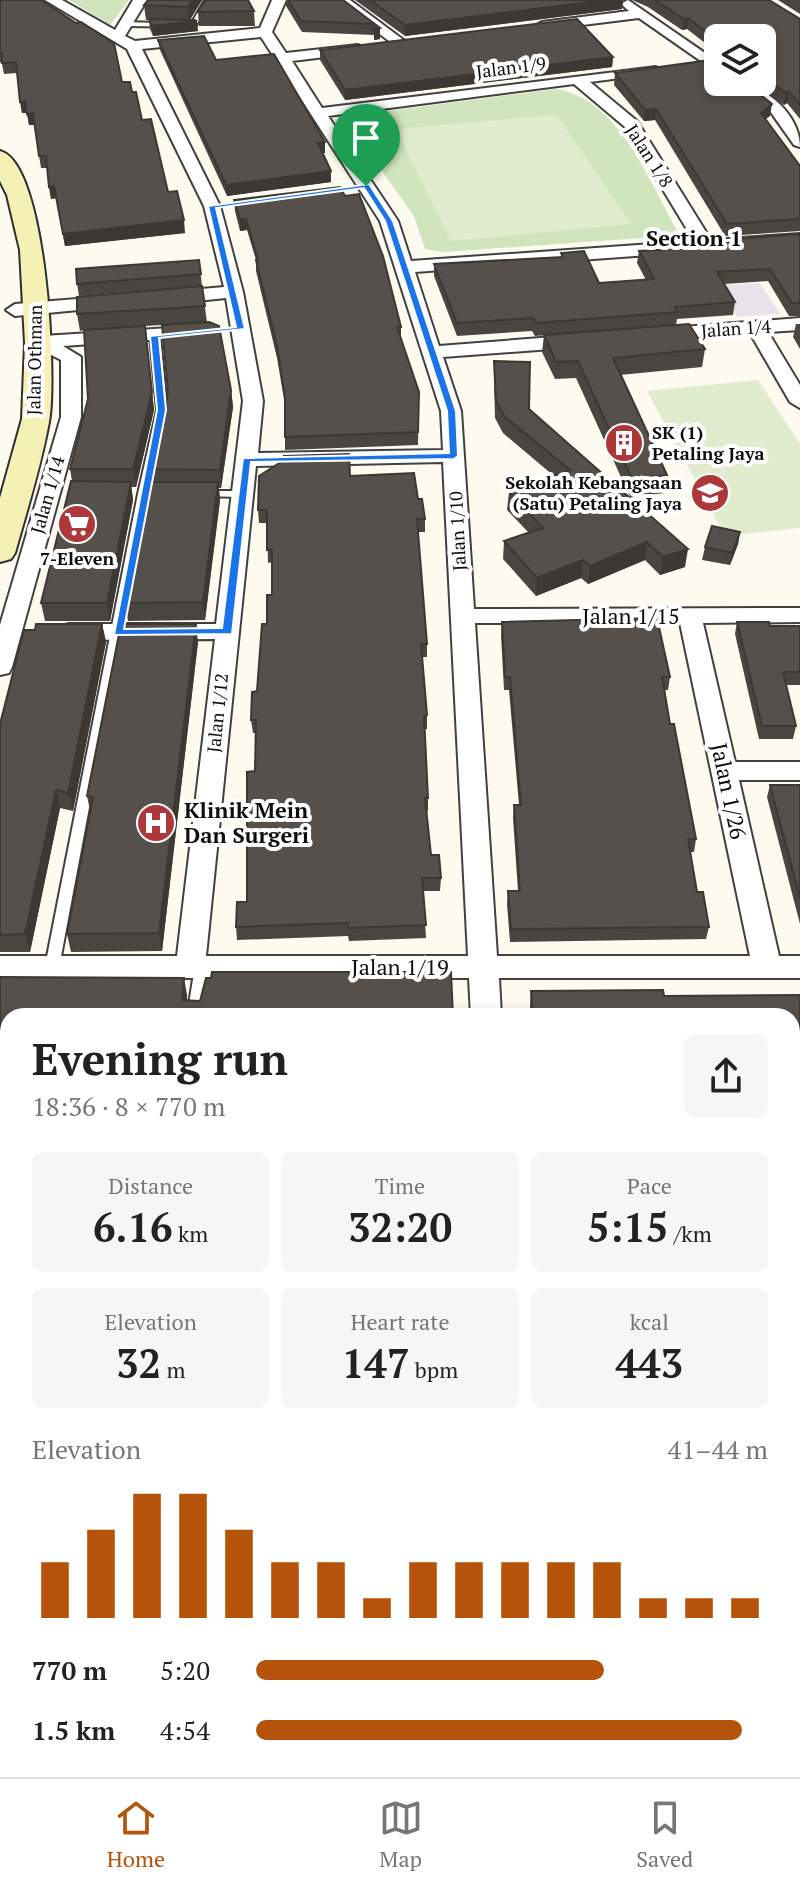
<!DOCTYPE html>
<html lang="en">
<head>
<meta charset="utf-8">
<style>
  body { margin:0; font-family:"PT Serif",serif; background:#f6f6f6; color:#222; height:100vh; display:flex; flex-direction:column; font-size:30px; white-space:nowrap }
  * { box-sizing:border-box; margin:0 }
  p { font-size:26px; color:#767676 }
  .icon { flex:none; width:44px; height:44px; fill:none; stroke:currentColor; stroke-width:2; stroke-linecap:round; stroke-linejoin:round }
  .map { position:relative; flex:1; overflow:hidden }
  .drawer { position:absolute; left:0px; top:1008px; width:800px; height:770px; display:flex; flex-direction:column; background:#fff; border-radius:24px 24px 0 0; box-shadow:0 4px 12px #0003 }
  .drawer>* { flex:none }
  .controls { position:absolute; left:704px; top:24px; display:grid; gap:16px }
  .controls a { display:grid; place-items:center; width:72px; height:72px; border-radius:12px; background:#fff; box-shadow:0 4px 12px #0003; font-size:40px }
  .pin { position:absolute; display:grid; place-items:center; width:68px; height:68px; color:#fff; margin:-82px -34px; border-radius:50% 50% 50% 0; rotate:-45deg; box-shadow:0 0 8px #0007 }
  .pin .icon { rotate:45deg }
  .round { display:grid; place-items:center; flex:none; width:84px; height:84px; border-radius:12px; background:#f6f6f6 }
  .summary { display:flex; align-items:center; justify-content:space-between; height:136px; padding:0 32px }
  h1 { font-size:44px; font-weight:700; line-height:60px }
  .metrics { display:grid; grid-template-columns:repeat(3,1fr); gap:12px; height:136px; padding:8px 32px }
  .metrics div { display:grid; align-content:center; border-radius:12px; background:#f6f6f6; text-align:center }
  .metrics b { font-size:40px; font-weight:700 }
  .metrics small { font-size:22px; font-weight:400 }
  .metrics p { font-size:22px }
  .chart { height:224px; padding:16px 32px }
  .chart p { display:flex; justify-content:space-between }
  .chart svg { width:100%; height:144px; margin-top:8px; stroke:#b45309; stroke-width:6 }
  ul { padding:0 32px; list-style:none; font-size:26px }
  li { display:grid; grid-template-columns:128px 96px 1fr; align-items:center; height:60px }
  li i { height:20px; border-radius:10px; background:#b45309 }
  .menu { display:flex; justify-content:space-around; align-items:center; height:112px; border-top:2px solid #e0e0e0; background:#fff; font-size:22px; color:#767676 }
  .menu a { display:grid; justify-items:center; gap:4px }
  .menu .active { color:#b45309 }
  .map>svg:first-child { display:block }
  .industrial { fill:#ebe3eb }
  .green { fill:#d0e4be }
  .pitch { fill:#e1ecce }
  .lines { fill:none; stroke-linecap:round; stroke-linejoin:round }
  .service-casing { stroke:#414141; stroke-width:4 }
  .minor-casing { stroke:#414141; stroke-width:4 }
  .secondary-casing { stroke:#303030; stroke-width:4 }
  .path { stroke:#303030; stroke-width:7; stroke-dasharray:11 5; stroke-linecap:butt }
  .service { fill:#fff; fill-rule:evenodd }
  .minor { fill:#fff; fill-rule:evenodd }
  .secondary { fill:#f5f0b4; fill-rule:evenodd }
  .wall { fill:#494540 }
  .shaded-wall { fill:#3c3834 }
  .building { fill:#55504b; stroke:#3c3834; stroke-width:2 }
  .route { fill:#1a73e8; stroke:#fff; stroke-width:2; fill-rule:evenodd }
  .labels { text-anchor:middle; stroke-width:8; stroke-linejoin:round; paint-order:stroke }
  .far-street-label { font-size:18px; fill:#0e0e0e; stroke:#fff }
  .far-poi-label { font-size:18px; font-weight:bold; fill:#0e0e0e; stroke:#fff; text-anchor:start }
  .far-quarter-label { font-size:22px; font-weight:bold; fill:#0e0e0e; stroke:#fff }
  .street-label { font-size:22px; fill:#0e0e0e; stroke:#fff }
  .poi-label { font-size:22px; font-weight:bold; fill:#0e0e0e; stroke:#fff; text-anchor:start }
</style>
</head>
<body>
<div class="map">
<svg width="800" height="1777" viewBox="0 0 800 1777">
  <rect width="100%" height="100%" fill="#fdfbf0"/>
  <polygon class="industrial" points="760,283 780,314 737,317 718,285"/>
  <g class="green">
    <polygon points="69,0 129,0 110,25"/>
    <path d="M556 89C618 98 649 181 677 230L670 236 443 252 425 249 414 216 348 123 363 114Z"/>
  </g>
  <g class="pitch">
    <polygon points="557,115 631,224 451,241 396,129"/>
    <polygon points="758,380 800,444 800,528 725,536 647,391"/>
  </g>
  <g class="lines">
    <g class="service-casing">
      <g id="service">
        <polygon points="205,0 211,0 195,27 126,26 123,24 126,22 191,24"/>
        <polygon points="155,333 160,336 167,410 148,494 59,967 57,971 47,971 45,967 138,494 157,410 150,336"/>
        <polygon points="200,491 243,491 248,494 243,497 196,496 196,492"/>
        <polygon points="202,961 207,963 209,967 203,1016 187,1016 195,967 197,963"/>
      </g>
    </g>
    <g class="minor-casing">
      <g id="minor">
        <path d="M45 0H62L115 30 133 0H147L125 36 135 41 260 28 272 0H286L272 32 286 53 358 45 365 49 358 53 292 61 322 108 656 67 658 70 651 74 590 82 637 121 711 240 800 234V244L415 272 439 346 579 335 589 341 579 347 443 357 461 411 474 609 800 608V622L703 623 735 762H800V780H739L779 956H800V978H499L501 1016H471L469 978H0V956H177L215 639 68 640 60 637 56 632 60 627 68 624H216L243 401 226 298 167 304 158 298 167 292 224 287 204 206 127 49ZM261 37 380 221 441 411 443 450 258 453 263 401 243 292 220 206 142 49ZM574 84 625 127 694 241 411 261 398 221 328 116ZM443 462 468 956H206L256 466ZM475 623H680L750 956H497Z"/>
        <polygon points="334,0 350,0 409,44 407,47 397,47"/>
        <polygon points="628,0 718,62 718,73 639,18 542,30 535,26 542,22 629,11 621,4"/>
        <path d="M730 82C762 82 800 113 800 147L794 145 770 111Z"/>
        <polygon points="114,296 123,302 121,306 15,316 6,310 15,304"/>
        <polygon points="800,318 800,330 768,332 800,385 800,408 790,402 750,333 656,341 646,335 656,329"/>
        <polygon points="201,326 210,332 208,336 63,346 81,357 81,417 12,667 9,673 0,675 0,625 61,417 61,360 28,343 31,339 43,336"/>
        <rect x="792" y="1213" width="8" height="30"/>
        <rect x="792" y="1569" width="8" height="40"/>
        <polygon points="90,1770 132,1770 131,1777 89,1777"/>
        <rect x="497" y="1770" width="42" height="7"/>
      </g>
    </g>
    <g class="secondary-casing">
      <g id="secondary">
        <path d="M0 151C47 163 57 379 49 422 41 466 27 510 15 553L11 559 0 562V498L22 419 25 343 20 250 7 195 0 181Z"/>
        <polygon points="8,1223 8,1266 0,1269 0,1226"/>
      </g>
    </g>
    <polyline class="path" points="0,1749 8,1749"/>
    <use href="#service" class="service"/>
    <use href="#minor" class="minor"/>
    <use href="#secondary" class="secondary"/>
  </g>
  <g class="wall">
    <polygon points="0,0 122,82 132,92 168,192 185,233 65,246 56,198 51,199 47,168 41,168 34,125 29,125 27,113 22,113 17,73 4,74 2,64 0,62"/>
    <polygon points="148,0 202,0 190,20 198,31 153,36 150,29 149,20 146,20 144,5"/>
    <polygon points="286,0 343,0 380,28 380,39 374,40 374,35 302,32 286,6"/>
    <polygon points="355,0 623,0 622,9 405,36"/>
    <polygon points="632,0 769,0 800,19 800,119 787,103 784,105 755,85 744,82 762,82 762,38 718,38 718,53 687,29 682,30 648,7"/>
    <polygon points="778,0 800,0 800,14"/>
    <polygon points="254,11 255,26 199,26 198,12"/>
    <polygon points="158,40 216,60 325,142 325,153 323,153 331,171 331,182 227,196 160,50"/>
    <polygon points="320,50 613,57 612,67 345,100 320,60"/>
    <polygon points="615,73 770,116 765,119 800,166 800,231 725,236 655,120 644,121 614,85"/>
    <polygon points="234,200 401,327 401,338 419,392 418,445 285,450 285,405 277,358 256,271 256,260 247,230 240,231 235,211"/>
    <polygon points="800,234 800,316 789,316 768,281 724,284 735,302 733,315 677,319 676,325 535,336 532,331 457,336 434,276 434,264 561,257 561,253 599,283 646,280 637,263 639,251 712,248 713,244 737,242 737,239"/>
    <polygon points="199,260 202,286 79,296 77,284"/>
    <polygon points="202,286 207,322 231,390 233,407 221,488 219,488 220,500 205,620 128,621 125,603 152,482 150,469 168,393 162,325 145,326 154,410 136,487 131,487 133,500 110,621 45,621 41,603 72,481 70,469 88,399 84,330 80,331 77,314"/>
    <polygon points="796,324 800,324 800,349 793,337"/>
    <polygon points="544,335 705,349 702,367 620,375 667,475 665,493 630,497 576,378 555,379 542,352"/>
    <polygon points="494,361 529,409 685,567 660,575 645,560 588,584 581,578 536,596 503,559 504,541 529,533 507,510 509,492 554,476 503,433 495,418 494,378"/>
    <polygon points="350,476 418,499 425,519 425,532 418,532 427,644 427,657 422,657 427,715 427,729 424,729 428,798 428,811 426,811 431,855 441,878 440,891 423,891 426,938 349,941 348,936 237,940 236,927 247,902 255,771 256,733 253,733 251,720 257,691 272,595 272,562 268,563 267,523 259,523 258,510"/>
    <polygon points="740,532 738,544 730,565 702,560 705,547"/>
    <polygon points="502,622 670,677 668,690 665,690 670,724 696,839 694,852 690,852 697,892 709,927 706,939 510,942 507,904 508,891 518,891 513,818 514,805 519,805 509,690 504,690 501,635"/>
    <polygon points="737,622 770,626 800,626 800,685 786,685 796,726 793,739 759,739 735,634"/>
    <polygon points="102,624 106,642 73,811 60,808 30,952 0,952 0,724 35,630"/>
    <polygon points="198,642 162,951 71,952 67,934 90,811 87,796"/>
    <polygon points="770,785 800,785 800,924 767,797"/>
    <polygon points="0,977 187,995 187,1001 8,1016 8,1181 0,1181"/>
    <polygon points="531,991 664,996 800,995 800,1180 792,1180 792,1016 530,1016 530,1005"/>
    <rect x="792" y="1295" width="8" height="248"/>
    <polygon points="0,1308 8,1316 8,1724 0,1724 0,1413 4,1411 4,1402 0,1405"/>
    <polygon points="792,1662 800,1662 800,1731 792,1732"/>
  </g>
  <g class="shaded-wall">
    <polygon points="192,0 202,0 189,21 188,7"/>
    <polygon points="607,0 623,0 622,9 405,36 405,25"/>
    <polygon points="688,18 687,29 682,30 684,19"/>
    <polygon points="197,21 198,31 153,36 152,26"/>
    <polygon points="380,28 380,39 374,40 374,29"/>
    <polygon points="613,57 612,67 345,100 345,90"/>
    <polygon points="789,91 787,103 784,105 786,93"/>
    <polygon points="25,101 27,113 22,113 20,102"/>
    <polygon points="772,104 770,116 759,124 761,113"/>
    <polygon points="656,109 655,120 644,121 645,110"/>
    <polygon points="33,113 35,125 29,125 27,114"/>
    <polygon points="325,142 325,153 318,154 318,143"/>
    <polygon points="331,171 331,182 227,196 226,185"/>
    <polygon points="54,186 56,198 51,199 49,187"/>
    <polygon points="240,219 246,219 247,230 240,231"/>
    <polygon points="184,220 185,233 65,246 63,234"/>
    <polygon points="145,326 154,410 136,487 133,469"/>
    <polygon points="231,390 233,407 221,488 220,470"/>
    <polygon points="131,482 133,500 110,621 107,603"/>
    <polygon points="218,482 220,500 205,620 203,602"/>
    <polygon points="740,532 738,544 730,565 732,553"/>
    <polygon points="647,542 645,560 588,584 590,566"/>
    <polygon points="688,549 685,567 660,575 663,557"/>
    <polygon points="583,560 581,578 536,596 537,578"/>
    <polygon points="102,624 106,642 73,811 68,793"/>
    <polygon points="196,624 198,642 162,951 159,933"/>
    <polygon points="56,790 60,808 30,952 25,934"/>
    <polygon points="184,978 187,995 185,1016 182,1000"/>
    <polygon points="0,1391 4,1401 0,1405"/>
  </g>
  <g class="building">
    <polygon points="0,0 41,0 76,23 81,22 114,43 122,82 130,82 132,92 136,92 142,120 151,119 168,192 177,191 184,220 63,234 54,186 49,187 46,156 39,156 33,113 27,114 25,101 20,102 16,62 2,63 2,54 0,52"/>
    <polygon points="148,0 192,0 188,7 144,5"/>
    <polygon points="205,0 248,0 254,11 198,12"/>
    <polygon points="288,0 343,0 380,28 374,29 373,24 301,21"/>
    <polygon points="370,0 607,0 405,25"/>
    <polygon points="655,0 769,0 800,19 800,105 789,91 786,93 762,77 762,38 718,38 718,41 688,18 684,19"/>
    <polygon points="149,19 194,20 197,21 152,26"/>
    <polygon points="577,19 613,57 345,90 320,50"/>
    <polygon points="204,36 216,60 274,54 325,142 318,143 331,171 226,185 158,40"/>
    <polygon points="718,59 718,82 744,82 772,104 761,113 800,166 800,219 727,224 656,109 645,110 615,73"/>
    <polygon points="340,187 345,196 359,194 383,256 401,327 397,327 419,392 418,432 285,437 285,398 277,346 256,260 258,260 246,219 240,219 234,200"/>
    <polygon points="800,234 800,303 792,303 770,269 717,272 735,302 675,307 678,312 536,323 533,318 457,323 434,264 563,257 561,253 584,251 599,283 654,279 639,251 715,247 713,244 739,242 737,239"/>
    <polygon points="199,260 201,274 77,284 76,269"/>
    <polygon points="202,286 205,306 77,314 77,297"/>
    <polygon points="209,322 219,326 231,390 220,470 150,469 168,393 162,325"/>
    <polygon points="689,324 705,349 613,358 667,475 632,479 578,361 556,362 544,335"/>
    <polygon points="145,326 152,392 133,469 70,469 88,399 84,330"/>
    <polygon points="494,361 530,362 529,409 688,549 663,557 647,542 590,566 583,560 537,578 504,541 543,528 509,492 570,470 504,416 496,401"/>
    <polygon points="349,454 350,476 414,473 418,499 422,499 425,519 417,519 427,644 421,644 427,715 424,716 428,798 425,798 431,855 439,855 441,878 422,878 426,925 348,928 348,923 236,927 237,902 247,902 247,772 255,771 256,720 251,720 252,692 257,691 262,624 267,624 267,595 272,595 272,549 267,550 267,510 258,510 259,476 284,460 284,456"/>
    <polygon points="71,481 131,482 107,603 41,603"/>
    <polygon points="148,482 218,482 203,602 125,603"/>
    <polygon points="712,526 740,532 732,553 705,547"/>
    <polygon points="657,618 670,677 662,677 670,724 674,724 696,839 688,839 697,892 703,892 709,927 511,929 508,891 520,891 514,805 521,805 510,677 505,677 502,622"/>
    <polygon points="737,622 769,622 770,626 800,626 800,672 783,672 796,726 762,726"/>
    <polygon points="36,624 102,624 68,793 56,790 25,934 0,935 0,724 24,630 35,630"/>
    <polygon points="121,624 196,624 159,933 67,934 93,797 87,796"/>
    <polygon points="770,785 800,785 800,898"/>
    <polygon points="212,972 451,972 453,1016 8,1016 8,1164 0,1164 0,1074 4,1074 5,1058 0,1058 0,977 184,978 182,1000 200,1001 206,978 211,978"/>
    <polygon points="663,990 664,996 800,995 800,1166 792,1166 792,1016 533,1016 531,991"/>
    <rect x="792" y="1295" width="8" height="237"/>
    <polygon points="0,1308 8,1316 8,1712 0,1712 0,1413 4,1411 4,1389 0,1388"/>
    <rect x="792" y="1662" width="8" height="61"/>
    <rect x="189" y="1770" width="112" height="7"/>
    <polygon points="607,1770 720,1770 720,1774 800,1771 800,1777 587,1777 587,1772 607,1771"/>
  </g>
  <path class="route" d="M369 184 393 221 456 411 458 456 454 459 251 462 232 634 114 635 157 410 150 336 236 327 208 206ZM364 188 385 221 447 411 449 453 243 458 222 628 124 629 166 410 159 338 245 329 216 208Z"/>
  <defs>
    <g id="building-disc" transform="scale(2)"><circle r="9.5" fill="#ad3739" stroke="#fff"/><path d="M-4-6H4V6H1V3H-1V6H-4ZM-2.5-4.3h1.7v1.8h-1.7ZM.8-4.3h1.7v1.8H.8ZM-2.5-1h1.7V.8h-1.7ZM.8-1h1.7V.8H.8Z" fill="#fff"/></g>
    <g id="school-disc" transform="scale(2)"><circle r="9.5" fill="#ad3739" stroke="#fff"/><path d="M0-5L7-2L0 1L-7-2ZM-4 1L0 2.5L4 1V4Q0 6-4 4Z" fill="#fff"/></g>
    <g id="supermarket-disc" transform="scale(2)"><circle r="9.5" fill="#ad3739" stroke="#fff"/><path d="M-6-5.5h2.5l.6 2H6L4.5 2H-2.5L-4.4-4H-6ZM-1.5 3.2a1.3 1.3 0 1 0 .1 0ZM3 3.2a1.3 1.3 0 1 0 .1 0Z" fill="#fff"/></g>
    <g id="hospital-disc" transform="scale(2)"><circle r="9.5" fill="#ad3739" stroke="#fff"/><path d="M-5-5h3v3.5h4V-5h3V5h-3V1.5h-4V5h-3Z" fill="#fff"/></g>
  </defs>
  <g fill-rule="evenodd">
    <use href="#building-disc" x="624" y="443"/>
    <use href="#school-disc" x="710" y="493"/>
    <use href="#supermarket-disc" x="77" y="524"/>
    <use href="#hospital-disc" x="156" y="823"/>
  </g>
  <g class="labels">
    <g class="far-street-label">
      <text transform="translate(511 68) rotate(-7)" y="6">Jalan 1/9</text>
      <text transform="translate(649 156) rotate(57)" y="6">Jalan 1/8</text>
      <text transform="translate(736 329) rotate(-4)" y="6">Jalan 1/4</text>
      <text transform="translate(35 360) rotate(-89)" y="6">Jalan Othman</text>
      <text transform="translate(48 495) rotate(-74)" y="6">Jalan 1/14</text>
      <text transform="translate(458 531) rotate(-93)" y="6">Jalan 1/10</text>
      <text transform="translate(218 713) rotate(-84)" y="6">Jalan 1/12</text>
    </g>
    <g class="far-poi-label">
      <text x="652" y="439">SK (1)<tspan x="652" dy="21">Petaling Jaya</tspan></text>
      <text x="682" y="489" text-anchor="end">Sekolah Kebangsaan<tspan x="682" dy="21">(Satu) Petaling Jaya</tspan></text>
      <text x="77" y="565" text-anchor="middle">7-Eleven</text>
    </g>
    <g class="far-quarter-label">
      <text x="694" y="246">Section 1</text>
    </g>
    <g class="street-label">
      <text x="631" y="624">Jalan 1/15</text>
      <text transform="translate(729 791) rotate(78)" y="8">Jalan 1/26</text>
      <text x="400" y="975">Jalan 1/19</text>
    </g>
    <g class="poi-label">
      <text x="184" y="818">Klinik Mein<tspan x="184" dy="25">Dan Surgeri</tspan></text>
    </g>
  </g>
</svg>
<div class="controls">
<a><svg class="icon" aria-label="layers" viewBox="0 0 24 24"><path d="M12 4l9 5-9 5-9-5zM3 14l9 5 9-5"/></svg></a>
</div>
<div class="pin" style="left:366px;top:186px;background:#1e9e55"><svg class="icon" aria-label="arrive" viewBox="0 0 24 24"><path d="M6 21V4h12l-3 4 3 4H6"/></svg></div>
<section class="drawer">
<div class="summary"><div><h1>Evening run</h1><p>18:36 · 8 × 770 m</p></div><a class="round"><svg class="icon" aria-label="share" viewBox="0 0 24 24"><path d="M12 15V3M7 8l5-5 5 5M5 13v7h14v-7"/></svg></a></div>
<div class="metrics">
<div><p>Distance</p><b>6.16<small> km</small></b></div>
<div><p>Time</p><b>32:20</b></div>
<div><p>Pace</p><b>5:15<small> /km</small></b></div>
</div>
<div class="metrics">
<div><p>Elevation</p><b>32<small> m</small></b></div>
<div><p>Heart rate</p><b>147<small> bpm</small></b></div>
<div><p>kcal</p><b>443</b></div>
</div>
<div class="chart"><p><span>Elevation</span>41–44 m</p>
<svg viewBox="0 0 160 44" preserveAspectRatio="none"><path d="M5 44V27M15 44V17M25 44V6M35 44V6M45 44V17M55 44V27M65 44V27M75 44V38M85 44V27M95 44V27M105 44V27M115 44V27M125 44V27M135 44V38M145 44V38M155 44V38"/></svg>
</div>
<ul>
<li><b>770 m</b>5:20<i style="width:68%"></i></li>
<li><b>1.5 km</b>4:54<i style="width:95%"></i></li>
</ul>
</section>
</div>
<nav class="menu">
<a class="active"><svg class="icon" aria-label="home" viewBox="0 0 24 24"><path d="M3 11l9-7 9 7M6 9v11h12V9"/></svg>Home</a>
<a><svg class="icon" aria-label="map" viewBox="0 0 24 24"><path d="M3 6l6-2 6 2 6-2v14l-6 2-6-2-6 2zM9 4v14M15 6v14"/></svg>Map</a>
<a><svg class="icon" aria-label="saved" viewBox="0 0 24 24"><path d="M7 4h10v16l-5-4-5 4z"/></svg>Saved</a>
</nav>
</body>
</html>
